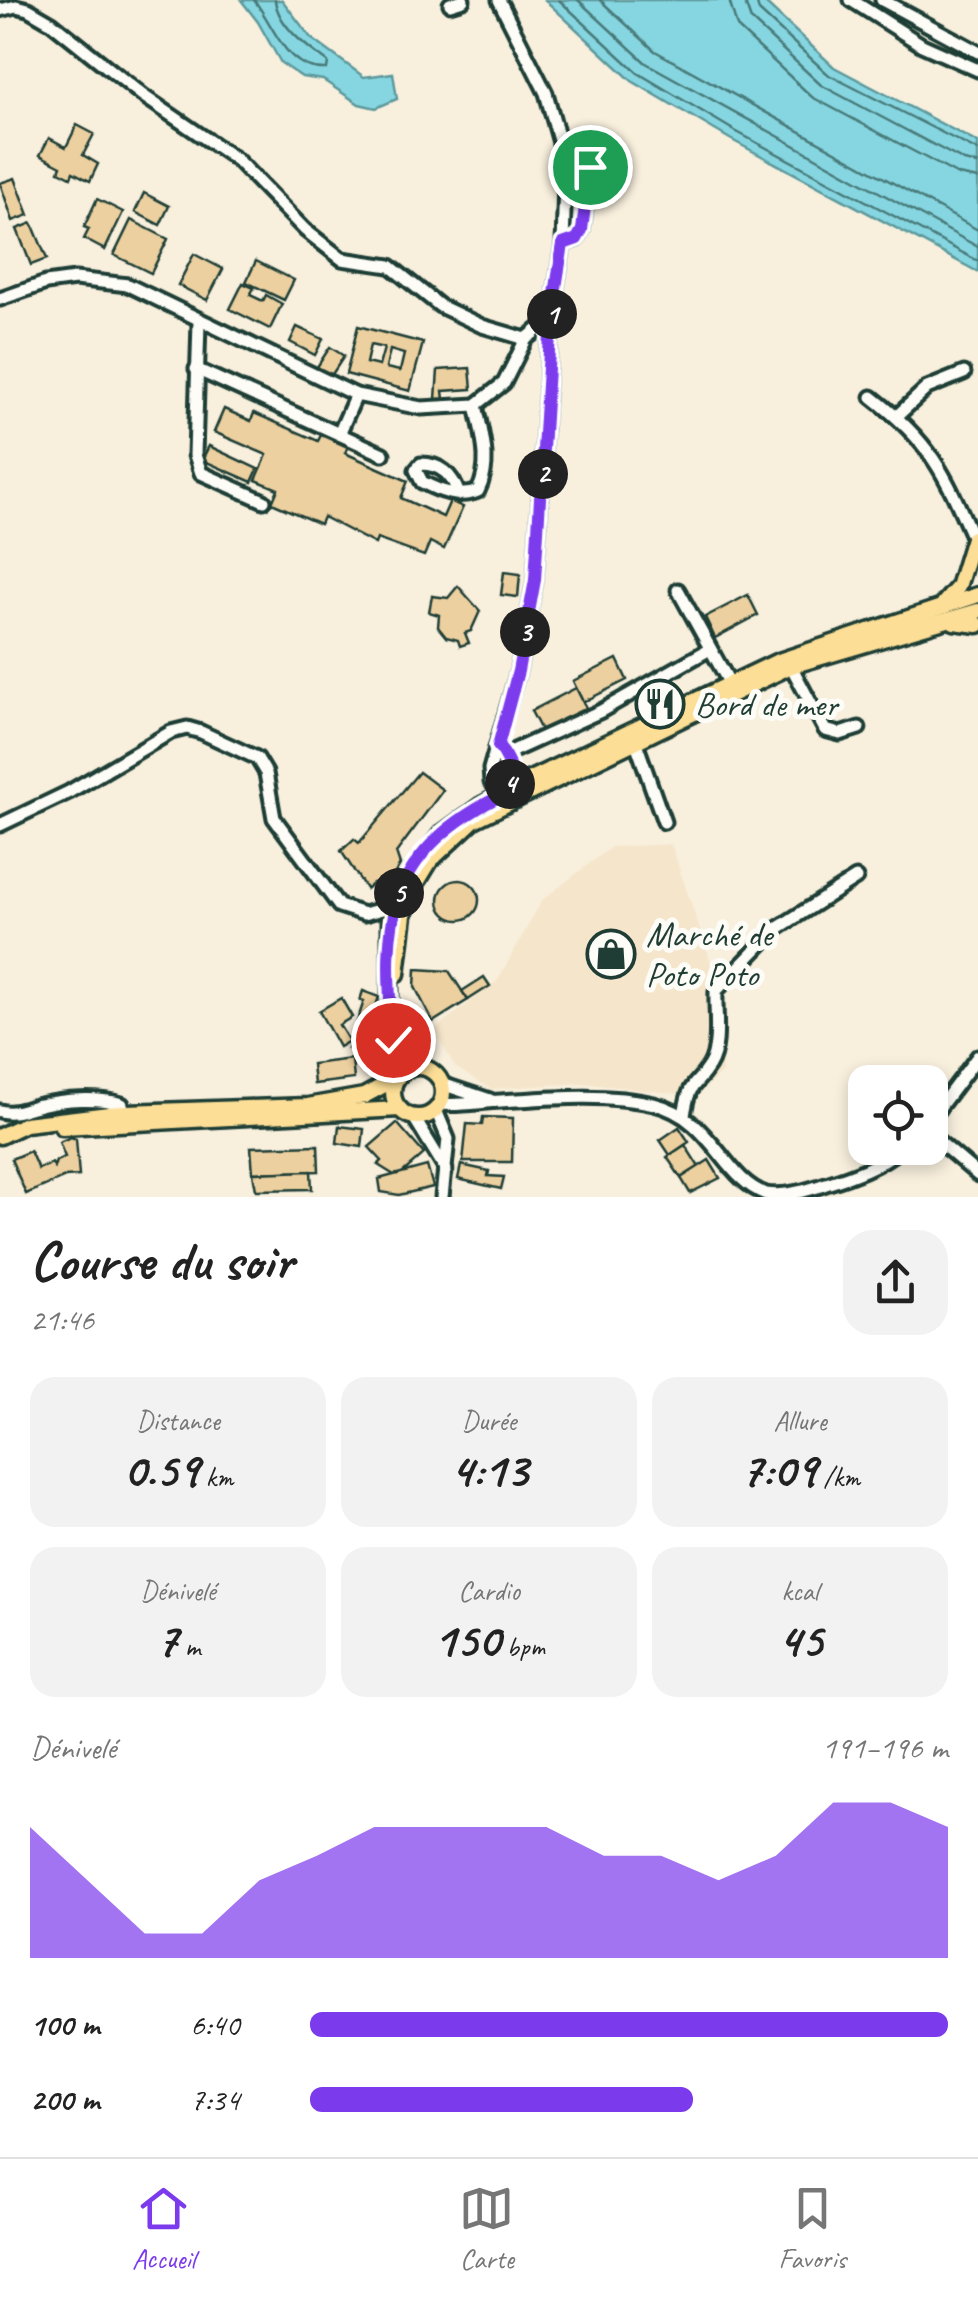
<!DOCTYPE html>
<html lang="fr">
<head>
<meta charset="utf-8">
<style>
  body { margin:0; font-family:Caveat,sans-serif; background:#f2f2f2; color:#222; height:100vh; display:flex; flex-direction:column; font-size:38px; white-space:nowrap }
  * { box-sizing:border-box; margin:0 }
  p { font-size:32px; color:#767676 }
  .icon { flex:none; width:55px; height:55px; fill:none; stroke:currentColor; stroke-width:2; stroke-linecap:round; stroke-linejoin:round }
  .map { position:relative; height:1197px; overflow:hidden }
  .details { display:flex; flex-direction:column; background:#fff; flex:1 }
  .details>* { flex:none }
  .controls { position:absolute; left:848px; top:1065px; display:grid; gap:20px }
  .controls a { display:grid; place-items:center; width:100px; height:100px; border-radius:20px; background:#fff; box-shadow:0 5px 15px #0003; font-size:50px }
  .pin { position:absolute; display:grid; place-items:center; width:85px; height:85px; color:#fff; margin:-42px; border:5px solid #fff; border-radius:50%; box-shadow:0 2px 10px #0007 }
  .km { position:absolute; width:50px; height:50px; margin:-25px; border-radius:50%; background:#222; color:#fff; font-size:28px; line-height:50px; text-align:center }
  .round { display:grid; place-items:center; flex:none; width:105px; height:105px; border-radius:30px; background:#f2f2f2 }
  .overview { display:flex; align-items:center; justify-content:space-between; height:170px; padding:0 30px }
  h1 { font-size:55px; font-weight:700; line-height:75px }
  .stats { display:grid; grid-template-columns:repeat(3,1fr); gap:15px; height:170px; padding:10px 30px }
  .stats div { display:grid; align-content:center; border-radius:25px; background:#f2f2f2; text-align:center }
  .stats b { font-size:50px; font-weight:700 }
  .stats small { font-size:28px; font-weight:400 }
  .stats p { font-size:28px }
  .chart { height:280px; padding:20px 30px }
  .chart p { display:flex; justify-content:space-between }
  .chart svg { width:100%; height:180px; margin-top:10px; fill:#7c3aed; opacity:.7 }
  ul { padding:0 30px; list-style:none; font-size:32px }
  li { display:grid; grid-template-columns:160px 120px 1fr; align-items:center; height:75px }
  li i { height:25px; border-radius:12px; background:#7c3aed }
  .tabs { display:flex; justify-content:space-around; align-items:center; height:140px; border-top:2px solid #e0e0e0; background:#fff; font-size:28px; color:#767676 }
  .tabs a { display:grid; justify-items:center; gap:5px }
  .tabs .active { color:#7c3aed }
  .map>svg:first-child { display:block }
  .built { fill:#f5e6cb }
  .water { fill:#86d6e1; stroke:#5d999c; stroke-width:2.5 }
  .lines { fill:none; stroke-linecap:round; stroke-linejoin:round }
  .shore { stroke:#487a79; stroke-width:2.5 }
  .building { fill:#edd0a0; stroke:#1f3d34; stroke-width:2.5; fill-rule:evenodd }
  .minor-casing { stroke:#1f3d34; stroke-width:19 }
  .major-casing { stroke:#1f3d34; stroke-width:21 }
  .minor { stroke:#fdfcf7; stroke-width:11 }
  .major { stroke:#fcde96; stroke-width:14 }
  .route-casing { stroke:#fff; stroke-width:20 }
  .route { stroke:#7c3aed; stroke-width:12 }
  .labels { text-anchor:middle; stroke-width:10; stroke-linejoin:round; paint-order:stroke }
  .poi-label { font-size:35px; fill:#1f3d34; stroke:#fdfcf7; text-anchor:start }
</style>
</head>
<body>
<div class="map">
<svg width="978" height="1197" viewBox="0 0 978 1197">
  <rect width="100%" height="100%" fill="#f8efdd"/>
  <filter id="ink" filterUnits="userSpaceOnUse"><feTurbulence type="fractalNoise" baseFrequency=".01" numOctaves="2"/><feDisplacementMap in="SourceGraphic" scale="20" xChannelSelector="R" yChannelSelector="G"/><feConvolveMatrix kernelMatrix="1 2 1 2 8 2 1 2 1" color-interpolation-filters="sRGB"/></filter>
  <g filter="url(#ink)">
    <polygon class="built" points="671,844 724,1001 722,1072 697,1096 583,1083 491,1089 455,1067 434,1030 498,980 542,900 611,847"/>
    <g class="water">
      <polygon points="241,0 282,0 311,38 364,77 393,73 397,99 376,108 359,104 323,80 302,77 281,63 258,22"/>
      <polygon points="545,0 762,0 834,67 978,143 978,272 730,139 632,81"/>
    </g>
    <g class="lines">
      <g class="shore">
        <path d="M254 0C276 28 285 71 327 69L328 62C308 48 278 26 275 0"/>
        <polyline points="559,0 638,73 735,131 978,261"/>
        <polyline points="578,0 646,63 978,247"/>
        <polyline points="600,0 655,51 978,230"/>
        <polyline points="729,0 737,27 812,97 958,175 978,179"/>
        <polyline points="744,0 751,20 821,85 964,161 978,164"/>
        <polyline points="756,0 759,11 829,75 978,151"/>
      </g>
    </g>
    <g class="building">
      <polygon points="77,125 94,134 83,155 98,164 90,181 73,172 71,177 59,171 61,166 40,155 49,138 66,147"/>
      <polygon points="15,178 29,215 13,221 0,183"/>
      <polygon points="144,193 169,206 160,225 135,212"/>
      <polygon points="97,199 123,212 105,250 84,239 89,229 84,227"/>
      <polygon points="131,220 168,239 151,273 114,255"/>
      <polygon points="32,223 47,259 31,265 17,229"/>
      <polygon points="194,254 223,269 207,300 178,285"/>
      <polygon points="256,261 294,280 284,300 246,282"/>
      <polygon points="243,283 254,288 250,295 263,301 266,295 282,304 270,329 230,309"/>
      <path d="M358 326 423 343 410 391 346 374ZM370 345 384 348 379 366 366 363ZM390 350 404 354 400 371 386 368Z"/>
      <polygon points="297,327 323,339 315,355 290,342"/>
      <polygon points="330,347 344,356 331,376 317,367"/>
      <polygon points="470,368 472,389 443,391 444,399 436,399 438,370"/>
      <polygon points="224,409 251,421 254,413 318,441 322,433 349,444 345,453 408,481 401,498 443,517 450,501 463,507 444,549 430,542 424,556 377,539 375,544 323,517 320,524 272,503 278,489 256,480 267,455 214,432"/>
      <polygon points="209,446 258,469 252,482 202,460"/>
      <polygon points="504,572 520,574 518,597 501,595"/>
      <polygon points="458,586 480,611 471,631 465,633 469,643 460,646 458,640 446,637 438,627 439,615 429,612 432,596 448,598"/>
      <polygon points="748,595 758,615 715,638 705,617"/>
      <polygon points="617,659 627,680 583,702 573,681"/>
      <polygon points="576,688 586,708 541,730 531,711"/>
      <polygon points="419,772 443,790 396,853 400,865 390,881 373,883 366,889 341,851 354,839 359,843"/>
      <circle cx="459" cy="900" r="20"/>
      <polygon points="416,969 449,971 468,1000 433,1022 415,987"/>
      <polygon points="484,977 490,986 468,1000 462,991"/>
      <polygon points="363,991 379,997 360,1053 348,1049 364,1001 360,1000"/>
      <polygon points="341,998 352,1017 339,1025 349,1041 339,1047 319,1011"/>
      <polygon points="352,1059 354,1079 314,1084 312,1064"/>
      <polygon points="483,1117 513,1118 512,1162 463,1162 467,1124 482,1125"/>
      <polygon points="397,1123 424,1154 401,1174 394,1175 378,1165 382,1161 369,1147"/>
      <polygon points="339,1126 364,1129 362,1147 337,1143"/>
      <polygon points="679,1127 689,1142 670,1155 660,1140"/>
      <polygon points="71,1137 76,1139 79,1176 65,1177 26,1194 11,1159 30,1151 38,1169 52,1163 54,1167 56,1161 65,1157 59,1142"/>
      <polygon points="318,1145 319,1171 253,1173 251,1147"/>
      <polygon points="685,1145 699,1167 681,1178 667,1157"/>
      <polygon points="709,1160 720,1178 690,1193 681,1178"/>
      <polygon points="461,1165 489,1171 488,1176 504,1177 501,1189 458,1179"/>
      <polygon points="427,1166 433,1187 399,1195 381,1192 379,1179"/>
      <polygon points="311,1171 312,1189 256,1190 253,1173"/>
    </g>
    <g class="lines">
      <g class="minor-casing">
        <g id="minor">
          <polyline points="499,0 546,93 562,150 565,182 563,244 551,319 535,580 518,671 490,769 491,782 508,794"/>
          <polyline points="851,0 922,45 978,70"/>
          <polyline points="882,0 978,52"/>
          <polyline points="450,4 463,0"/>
          <polyline points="0,10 16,6 28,9 52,23 142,95 237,160 305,230 342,259 390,266 440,306 482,326 526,339"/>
          <polyline points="563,244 577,239 582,230 592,160 600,157 618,169"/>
          <polyline points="0,299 46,283 75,279 128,285 356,395 421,408 476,405 504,383 526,339 551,319"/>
          <polyline points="199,322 195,455 201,473 264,501"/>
          <polyline points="196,369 383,454"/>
          <path d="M872 397C934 445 945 475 976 545"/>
          <polyline points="897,416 927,388 964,373"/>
          <polyline points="339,434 356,395"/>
          <path d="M459 495C453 476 442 464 421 464L416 470 422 482C439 491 459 499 478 491 492 463 482 435 476 405"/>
          <polyline points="678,590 730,684"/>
          <polyline points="791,666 825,730 840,734 859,728"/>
          <polyline points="635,740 664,822"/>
          <polyline points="501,749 512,780 507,792"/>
          <polyline points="506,754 601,711 710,649"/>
          <polyline points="0,825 69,792 171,732 187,728 201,732 257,758 266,773 274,818 339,906 364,914 393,906"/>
          <polyline points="442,1084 490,1100"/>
          <path d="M440 1104C461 1106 480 1102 501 1101 551 1098 604 1093 654 1104 713 1118 723 1179 766 1194 783 1197 809 1190 826 1184 852 1176 880 1166 901 1148"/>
          <polyline points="436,1110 448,1139 442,1197"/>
          <path d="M0 1111C15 1115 26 1108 40 1105 64 1099 98 1097 122 1104L126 1120"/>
          <path d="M684 1115C690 1079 694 1090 709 1066 721 1047 715 1013 716 991L775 930 856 878"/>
          <polyline points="413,1116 446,1170"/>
          <polyline points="930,1120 978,1056"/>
          <polyline points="930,1134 978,1175"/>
        </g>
      </g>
      <g class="major-casing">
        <g id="major">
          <polyline points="944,603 958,587 973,538 978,543"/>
          <polyline points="954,622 978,625"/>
          <polyline points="397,974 404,915 410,894 430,861 474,820 791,666 978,611"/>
          <polyline points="400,1031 412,1068"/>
          <circle cx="418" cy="1092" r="25"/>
          <polyline points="400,1073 390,1008 390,919 400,889 441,834 480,806 528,780 776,662 978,595"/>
          <polyline points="62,1127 400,1109"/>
          <polyline points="0,1136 25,1124 126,1112 308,1106 364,1096 397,1078"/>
        </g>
      </g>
      <use href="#minor" class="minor"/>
      <use href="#major" class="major"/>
    </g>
  </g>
  <g class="lines" filter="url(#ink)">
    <g class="route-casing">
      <path id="route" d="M393 1040C382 916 386 852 508 792 513 775 510 759 498 746L518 671 535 580 551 319 563 244 577 239 582 230 590 167"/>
    </g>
    <use href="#route" class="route"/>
  </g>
  <defs>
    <g id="restaurant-ring" transform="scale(2.5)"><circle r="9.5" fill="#fdfcf7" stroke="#1f3d34" stroke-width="1.5"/><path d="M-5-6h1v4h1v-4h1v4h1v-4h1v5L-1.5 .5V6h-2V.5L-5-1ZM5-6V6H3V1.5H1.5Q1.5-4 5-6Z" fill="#1f3d34"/></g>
    <g id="shop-ring" transform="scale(2.5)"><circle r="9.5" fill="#fdfcf7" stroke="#1f3d34" stroke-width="1.5"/><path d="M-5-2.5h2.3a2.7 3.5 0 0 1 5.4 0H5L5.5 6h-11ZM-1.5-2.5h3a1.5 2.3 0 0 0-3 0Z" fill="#1f3d34"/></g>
  </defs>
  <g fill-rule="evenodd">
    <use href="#restaurant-ring" x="660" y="704"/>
    <use href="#shop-ring" x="611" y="954"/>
  </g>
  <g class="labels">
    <g class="poi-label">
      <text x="695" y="716">Bord de mer</text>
      <text x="646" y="946">Marché de<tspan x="646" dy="40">Poto Poto</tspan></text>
    </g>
  </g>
</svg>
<div class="controls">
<a><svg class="icon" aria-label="locate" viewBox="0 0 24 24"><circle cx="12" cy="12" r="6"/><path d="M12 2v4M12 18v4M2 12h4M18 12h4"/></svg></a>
</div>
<div class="pin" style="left:590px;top:167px;background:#1e9e55"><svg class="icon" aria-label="arrive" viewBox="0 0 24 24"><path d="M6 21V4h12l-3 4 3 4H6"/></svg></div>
<div class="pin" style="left:393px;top:1040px;background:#d93025"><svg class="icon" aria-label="check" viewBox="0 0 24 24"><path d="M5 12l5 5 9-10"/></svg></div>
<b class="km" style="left:552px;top:314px">1</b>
<b class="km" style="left:543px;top:474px">2</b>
<b class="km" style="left:525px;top:632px">3</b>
<b class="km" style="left:510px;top:784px">4</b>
<b class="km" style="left:399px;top:893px">5</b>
</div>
<section class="details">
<div class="overview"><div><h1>Course du soir</h1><p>21:46</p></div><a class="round"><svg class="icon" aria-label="share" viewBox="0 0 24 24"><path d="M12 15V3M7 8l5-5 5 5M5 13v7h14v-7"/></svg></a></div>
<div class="stats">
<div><p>Distance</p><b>0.59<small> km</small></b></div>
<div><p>Durée</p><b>4:13</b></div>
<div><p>Allure</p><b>7:09<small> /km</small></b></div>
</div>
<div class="stats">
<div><p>Dénivelé</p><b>7<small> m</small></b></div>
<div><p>Cardio</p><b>150<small> bpm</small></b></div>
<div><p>kcal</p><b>45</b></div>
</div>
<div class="chart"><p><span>Dénivelé</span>191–196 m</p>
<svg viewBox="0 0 160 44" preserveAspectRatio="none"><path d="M0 44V12L10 25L20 38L30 38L40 25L50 19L60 12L70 12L80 12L90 12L100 19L110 19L120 25L130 19L140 6L150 6L160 12V44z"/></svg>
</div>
<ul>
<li><b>100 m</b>6:40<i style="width:100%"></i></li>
<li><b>200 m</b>7:34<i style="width:60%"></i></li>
</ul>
</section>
<nav class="tabs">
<a class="active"><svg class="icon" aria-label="home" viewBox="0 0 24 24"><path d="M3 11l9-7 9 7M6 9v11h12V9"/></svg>Accueil</a>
<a><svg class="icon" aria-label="map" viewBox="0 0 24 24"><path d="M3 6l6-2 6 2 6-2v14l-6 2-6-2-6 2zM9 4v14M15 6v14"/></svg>Carte</a>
<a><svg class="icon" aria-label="saved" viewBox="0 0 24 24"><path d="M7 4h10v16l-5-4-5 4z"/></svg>Favoris</a>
</nav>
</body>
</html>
